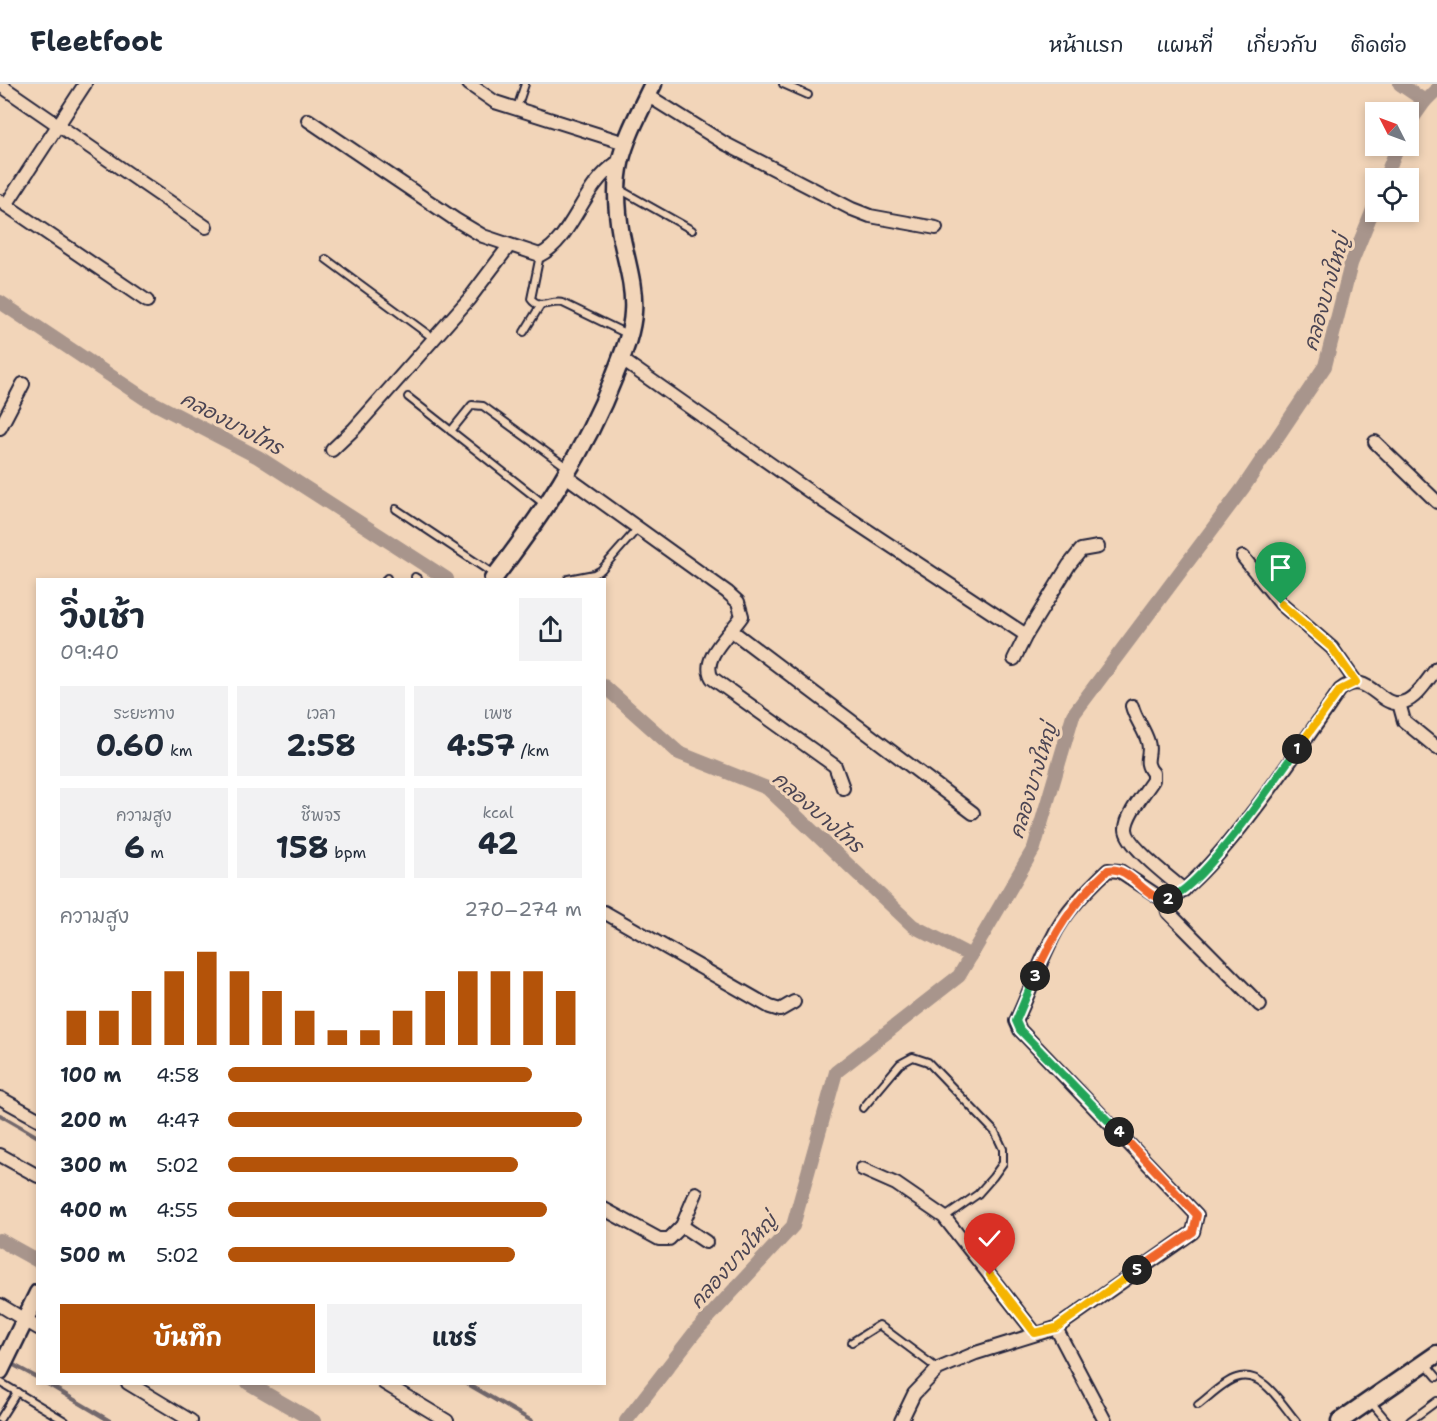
<!DOCTYPE html>
<html lang="th">
<head>
<meta charset="utf-8">
<style>
  body { margin:0; font-family:"Shantell Sans","Playpen Sans Thai",sans-serif; background:#f2f2f3; color:#1f2937; height:100vh; display:flex; flex-direction:column; font-size:22px; white-space:nowrap }
  * { box-sizing:border-box; margin:0 }
  p { font-size:20px; color:#747a83 }
  .icon { flex:none; width:33px; height:33px; fill:none; stroke:currentColor; stroke-width:2; stroke-linecap:round; stroke-linejoin:round }
  .map { position:relative; flex:1; overflow:hidden }
  .sheet { position:absolute; left:36px; top:494px; width:570px; height:807px; display:flex; flex-direction:column; background:#fff; border-radius:0px; box-shadow:0 3px 9px #0003 }
  .sheet>* { flex:none }
  .needle { width:39px; rotate:312deg }
  .controls { position:absolute; left:1365px; top:18px; display:grid; gap:12px }
  .controls a { display:grid; place-items:center; width:54px; height:54px; border-radius:0px; background:#fff; box-shadow:0 3px 9px #0003; font-size:30px }
  .pin { position:absolute; display:grid; place-items:center; width:51px; height:51px; color:#fff; margin:-62px -26px; border-radius:50% 50% 50% 0; rotate:-45deg; box-shadow:0 0 6px #0007 }
  .pin .icon { rotate:45deg }
  .km { position:absolute; width:30px; height:30px; margin:-15px; border-radius:50%; background:#222; color:#fff; font-size:16px; line-height:30px; text-align:center }
  .round { display:grid; place-items:center; flex:none; width:63px; height:63px; border-radius:0px; background:#f2f2f3 }
  .head { display:flex; align-items:center; justify-content:space-between; height:102px; padding:0 24px }
  h1 { font-size:33px; font-weight:700; line-height:45px }
  .figures { display:grid; grid-template-columns:repeat(3,1fr); gap:9px; height:102px; padding:6px 24px }
  .figures div { display:grid; align-content:center; border-radius:0px; background:#f2f2f3; text-align:center }
  .figures b { font-size:30px; font-weight:700 }
  .figures small { font-size:16px; font-weight:400 }
  .figures p { font-size:16px }
  .chart { height:168px; padding:12px 24px }
  .chart p { display:flex; justify-content:space-between }
  .chart svg { width:100%; height:108px; margin-top:6px; stroke:#b45309; stroke-width:6 }
  .button { display:flex; gap:12px; margin-top:auto; padding:12px 24px }
  .button a { flex:1; height:69px; border-radius:0px; background:#b45309; color:#fff; font-size:24px; font-weight:700; line-height:69px; text-align:center }
  .button a+a { background:#f2f2f3; color:#1f2937 }
  ul { padding:0 24px; list-style:none; font-size:20px }
  li { display:grid; grid-template-columns:96px 72px 1fr; align-items:center; height:45px }
  li i { height:15px; border-radius:8px; background:#b45309 }
  header { display:flex; align-items:center; gap:36px; box-sizing:border-box; height:84px; padding:0 30px; background:#fff; border-bottom:2px solid #e0e1e3 }
  header strong { font-size:28px }
  nav { display:flex; gap:33px; margin-inline-start:auto; font-size:21px }
  .map>svg:first-child { display:block }
  .lines { fill:none; stroke-linecap:round; stroke-linejoin:round }
  .stream { stroke:#72676c; stroke-width:4 }
  .canal { stroke:#a8958c; stroke-width:14 }
  .lane-casing { stroke:#22223b; stroke-width:10 }
  .street-casing { stroke:#22223b; stroke-width:16 }
  .secondary-casing { stroke:#22223b; stroke-width:21 }
  .lane { stroke:#f2d5b9; stroke-width:6 }
  .street { stroke:#f2d5b9; stroke-width:12 }
  .secondary { stroke:#f2d5b9; stroke-width:16 }
  .split-1-casing { stroke:#fff; stroke-width:12 }
  .split-2-casing { stroke:#fff; stroke-width:12 }
  .split-3-casing { stroke:#fff; stroke-width:12 }
  .split-4-casing { stroke:#fff; stroke-width:12 }
  .split-5-casing { stroke:#fff; stroke-width:12 }
  .split-6-casing { stroke:#fff; stroke-width:12 }
  .split-1 { stroke:#f5b400; stroke-width:8 }
  .split-2 { stroke:#22a559; stroke-width:8 }
  .split-3 { stroke:#f0652b; stroke-width:8 }
  .split-4 { stroke:#22a559; stroke-width:8 }
  .split-5 { stroke:#f0652b; stroke-width:8 }
  .split-6 { stroke:#f5b400; stroke-width:8 }
  .labels { text-anchor:middle; stroke-width:6; stroke-linejoin:round; paint-order:stroke }
  .water-label { font-size:20px; font-style:italic; fill:#4a4453; stroke:#f2d5b9 }
</style>
</head>
<body>
<header>
<strong>Fleetfoot</strong>
<nav><a>หน้าแรก</a><a>แผนที่</a><a>เกี่ยวกับ</a><a>ติดต่อ</a></nav>
</header>
<div class="map">
<svg width="1437" height="1337" viewBox="0 0 1437 1337">
  <rect width="100%" height="100%" fill="#f2d5b9"/>
  <filter id="ink" filterUnits="userSpaceOnUse"><feTurbulence type="fractalNoise" baseFrequency=".0167" numOctaves="2"/><feDisplacementMap in="SourceGraphic" scale="12" xChannelSelector="R" yChannelSelector="G"/><feConvolveMatrix kernelMatrix="1 2 1 2 8 2 1 2 1" color-interpolation-filters="sRGB"/></filter>
  <g filter="url(#ink)">
    <g class="lines">
      <g class="stream">
        <polyline points="0,1031 38,1053"/>
        <polyline points="8,1278 38,1294"/>
        <polyline points="46,1299 110,1337"/>
        <polyline points="466,1299 532,1337"/>
      </g>
      <g class="canal">
        <polyline points="1400,0 1425,17"/>
        <polyline points="1408,41 1425,17 1437,5"/>
        <polyline points="1385,94 1398,62"/>
        <polyline points="0,218 144,314 258,373 447,495"/>
        <polyline points="604,602 679,669 767,704 913,842 971,872"/>
        <polyline points="0,1156 38,1177"/>
        <polyline points="248,1299 314,1337"/>
        <polyline points="626,1337 695,1248 793,1142 836,988 959,892 1034,764 1073,631 1243,404 1325,282 1351,180 1376,118"/>
      </g>
      <g class="lane-casing">
        <g id="lane">
          <polyline points="783,0 808,11"/>
          <polyline points="517,24 525,0"/>
          <polyline points="619,105 692,146"/>
          <path d="M540 171 531 215C539 227 551 216 563 219L627 250"/>
          <polyline points="326,175 433,254"/>
          <polyline points="524,248 540,222"/>
          <polyline points="408,313 544,420"/>
          <polyline points="451,347 472,321 483,322 568,384"/>
          <polyline points="396,425 495,491"/>
          <polyline points="415,493 418,495"/>
          <polyline points="386,495 387,494"/>
          <polyline points="568,495 594,490 601,486 638,444"/>
          <polyline points="863,1024 900,980 913,973 928,978 995,1048 1003,1065 1003,1079 993,1093 978,1110 945,1133"/>
          <polyline points="852,1258 879,1241 938,1285"/>
          <polyline points="1426,1280 1437,1293"/>
          <polyline points="0,1298 65,1337"/>
          <polyline points="1370,1317 1387,1337"/>
          <path d="M1198 1321C1209 1313 1223 1298 1236 1294 1263 1285 1281 1320 1296 1337"/>
          <polyline points="0,1335 17,1308"/>
          <polyline points="1410,1337 1437,1317"/>
        </g>
      </g>
      <g class="street-casing">
        <g id="street">
          <polyline points="469,0 495,18 625,59"/>
          <polyline points="0,1 206,143"/>
          <polyline points="647,11 724,59 852,125 870,132 936,144"/>
          <path d="M308 36 456 136 483 152 540 171C573 155 582 101 618 78"/>
          <polyline points="0,117 147,217"/>
          <polyline points="6,121 85,0"/>
          <polyline points="621,275 823,417 1026,551 1014,575"/>
          <polyline points="0,344 23,300"/>
          <polyline points="1375,358 1437,418"/>
          <polyline points="332,366 354,345 469,215 509,162"/>
          <path d="M567 393 727 508 738 518 742 532C731 549 700 574 712 594L835 682 843 704"/>
          <polyline points="1243,473 1281,520 1332,564 1356,598"/>
          <polyline points="732,547 973,729"/>
          <polyline points="1026,551 1069,481 1081,466 1098,463"/>
          <polyline points="1399,619 1404,637 1437,664"/>
          <path d="M1132 622C1135 635 1144 644 1148 658 1152 671 1142 677 1153 689V696C1145 709 1126 730 1126 745 1126 761 1171 795 1184 806"/>
          <polyline points="1165,817 1168,828 1260,921"/>
          <polyline points="604,828 770,923 780,926 794,918"/>
          <polyline points="0,1014 38,1035"/>
          <polyline points="0,1071 38,1092"/>
          <polyline points="862,1085 896,1100 944,1133 1035,1249"/>
          <polyline points="604,1125 659,1155 669,1155 682,1142 706,1158"/>
          <polyline points="682,1142 696,1109"/>
          <polyline points="0,1221 38,1244"/>
          <polyline points="1056,1244 1105,1337"/>
          <polyline points="128,1299 191,1337"/>
          <polyline points="384,1299 447,1337"/>
          <path d="M901 1337 914 1310 938 1285 976 1269 1056 1244 1193 1148 1197 1131 1020 946 1016 937C1029 910 1038 882 1052 855 1064 829 1087 806 1108 786L1120 787 1165 817C1208 802 1310 649 1340 606 1369 583 1379 627 1404 618 1417 614 1428 595 1437 584"/>
        </g>
      </g>
      <g class="secondary-casing">
        <g id="secondary">
          <path d="M493 495C542 431 585 368 614 293 622 272 632 250 633 228 635 203 626 176 621 151 609 83 624 60 653 0"/>
          <polyline points="0,1287 38,1209"/>
          <polyline points="1340,1337 1437,1270"/>
        </g>
      </g>
      <use href="#lane" class="lane"/>
      <use href="#street" class="street"/>
      <use href="#secondary" class="secondary"/>
    </g>
  </g>
  <g class="lines" filter="url(#ink)">
    <g class="split-1-casing">
      <polyline id="split-1" points="1281,520 1332,564 1356,598 1340,606 1297,665"/>
    </g>
    <g class="split-2-casing">
      <path id="split-2" d="M1168 815C1202 804 1274 697 1297 665"/>
    </g>
    <g class="split-3-casing">
      <path id="split-3" d="M1035 892C1054 849 1073 818 1108 786 1131 781 1145 817 1168 815"/>
    </g>
    <g class="split-4-casing">
      <polyline id="split-4" points="1035,892 1016,937 1020,946 1119,1048"/>
    </g>
    <g class="split-5-casing">
      <polyline id="split-5" points="1119,1048 1197,1131 1193,1148 1137,1186"/>
    </g>
    <g class="split-6-casing">
      <polyline id="split-6" points="990,1191 1035,1249 1056,1244 1137,1186"/>
    </g>
    <use href="#split-1" class="split-1"/>
    <use href="#split-2" class="split-2"/>
    <use href="#split-3" class="split-3"/>
    <use href="#split-4" class="split-4"/>
    <use href="#split-5" class="split-5"/>
    <use href="#split-6" class="split-6"/>
  </g>
  <g class="labels">
    <g class="water-label">
      <text transform="translate(1326 209) rotate(-74)" y="7">คลองบางใหญ่</text>
      <text transform="translate(232 339) rotate(28)" y="7">คลองบางไทร</text>
      <text transform="translate(1033 697) rotate(-73)" y="7">คลองบางใหญ่</text>
      <text transform="translate(818 728) rotate(41)" y="7">คลองบางไทร</text>
      <text transform="translate(733 1177) rotate(-48)" y="7">คลองบางใหญ่</text>
    </g>
  </g>
</svg>
<div class="controls">
<a><svg class="needle" viewBox="-14 -14 28 28"><path d="M0-13l5 13h-10z" fill="#e53935"/><path d="M0 13l5-13h-10z" fill="#747a83"/></svg></a>
<a><svg class="icon" aria-label="locate" viewBox="0 0 24 24"><circle cx="12" cy="12" r="6"/><path d="M12 2v4M12 18v4M2 12h4M18 12h4"/></svg></a>
</div>
<div class="pin" style="left:1281px;top:520px;background:#1e9e55"><svg class="icon" aria-label="arrive" viewBox="0 0 24 24"><path d="M6 21V4h12l-3 4 3 4H6"/></svg></div>
<div class="pin" style="left:990px;top:1191px;background:#d93025"><svg class="icon" aria-label="check" viewBox="0 0 24 24"><path d="M5 12l5 5 9-10"/></svg></div>
<b class="km" style="left:1297px;top:665px">1</b>
<b class="km" style="left:1168px;top:815px">2</b>
<b class="km" style="left:1035px;top:892px">3</b>
<b class="km" style="left:1119px;top:1048px">4</b>
<b class="km" style="left:1137px;top:1186px">5</b>
<section class="sheet">
<div class="head"><div><h1>วิ่งเช้า</h1><p>09:40</p></div><a class="round"><svg class="icon" aria-label="share" viewBox="0 0 24 24"><path d="M12 15V3M7 8l5-5 5 5M5 13v7h14v-7"/></svg></a></div>
<div class="figures">
<div><p>ระยะทาง</p><b>0.60<small> km</small></b></div>
<div><p>เวลา</p><b>2:58</b></div>
<div><p>เพซ</p><b>4:57<small> /km</small></b></div>
</div>
<div class="figures">
<div><p>ความสูง</p><b>6<small> m</small></b></div>
<div><p>ชีพจร</p><b>158<small> bpm</small></b></div>
<div><p>kcal</p><b>42</b></div>
</div>
<div class="chart"><p><span>ความสูง</span>270–274 m</p>
<svg viewBox="0 0 160 44" preserveAspectRatio="none"><path d="M5 44V30M15 44V30M25 44V22M35 44V14M45 44V6M55 44V14M65 44V22M75 44V30M85 44V38M95 44V38M105 44V30M115 44V22M125 44V14M135 44V14M145 44V14M155 44V22"/></svg>
</div>
<ul>
<li><b>100 m</b>4:58<i style="width:86%"></i></li>
<li><b>200 m</b>4:47<i style="width:100%"></i></li>
<li><b>300 m</b>5:02<i style="width:82%"></i></li>
<li><b>400 m</b>4:55<i style="width:90%"></i></li>
<li><b>500 m</b>5:02<i style="width:81%"></i></li>
</ul>
<div class="button"><a>บันทึก</a><a>แชร์</a></div>
</section>
</div>
</body>
</html>
